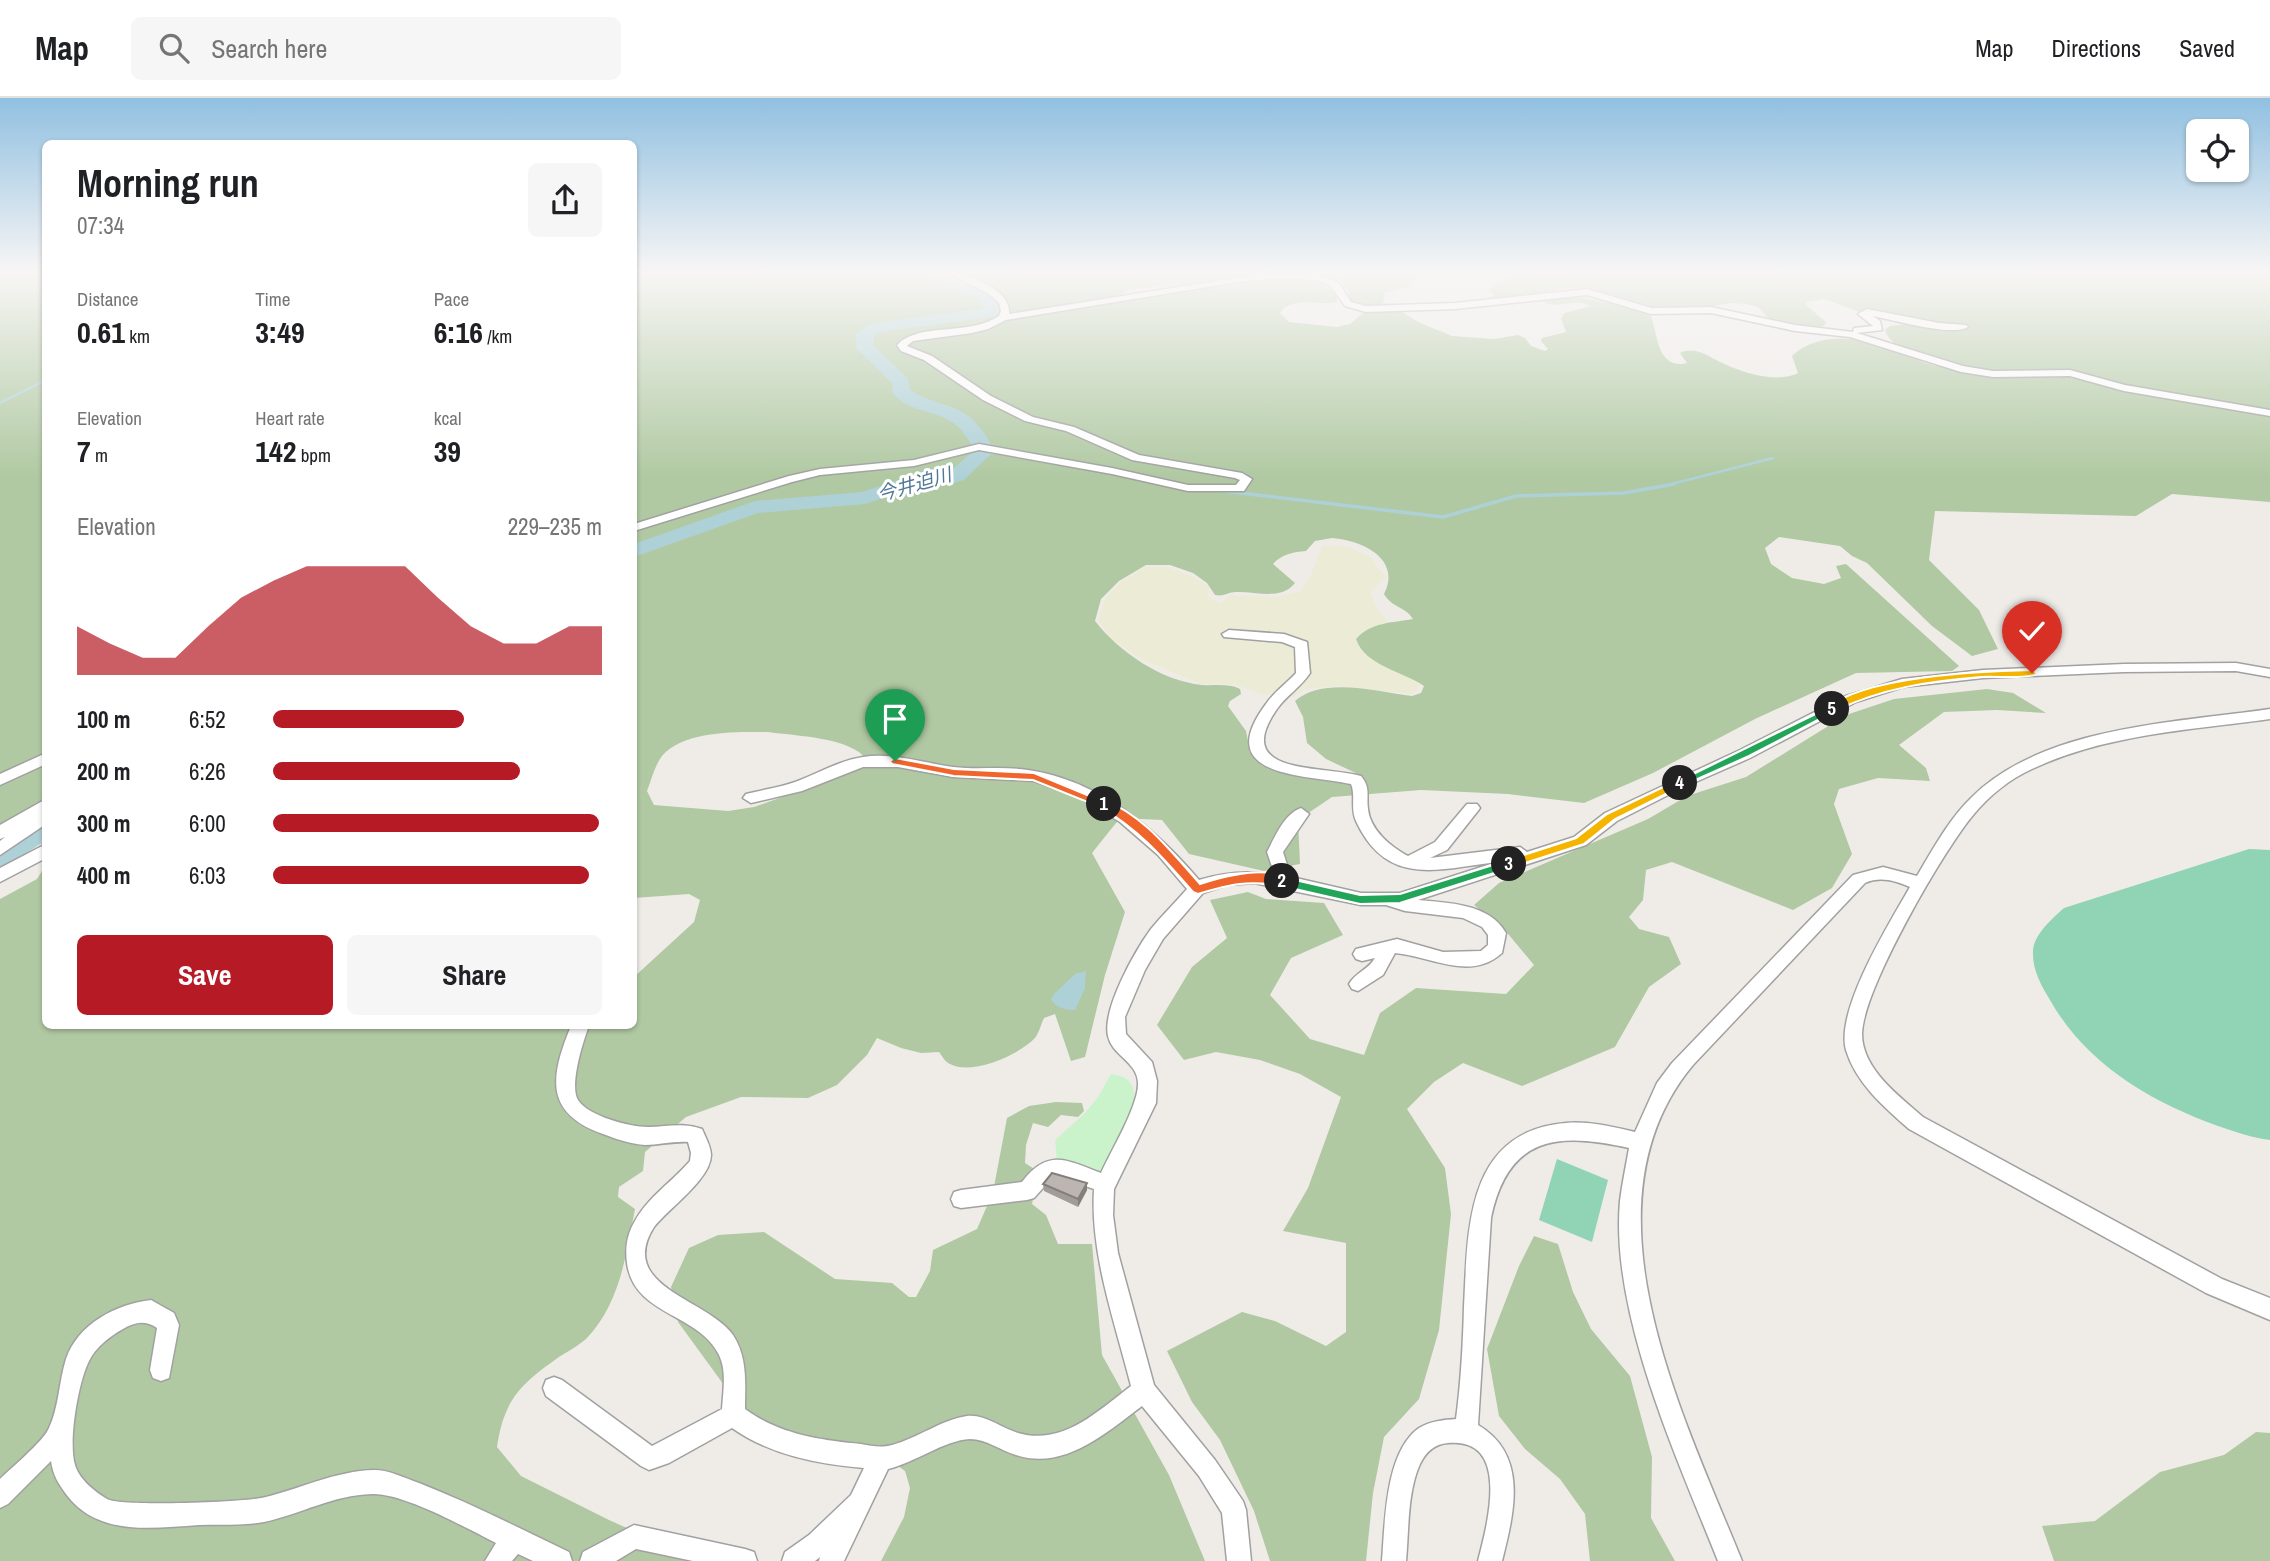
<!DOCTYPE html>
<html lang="en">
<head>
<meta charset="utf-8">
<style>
  body { margin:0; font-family:"Archivo Narrow","Noto Sans JP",sans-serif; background:#f6f6f6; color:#202124; height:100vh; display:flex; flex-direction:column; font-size:26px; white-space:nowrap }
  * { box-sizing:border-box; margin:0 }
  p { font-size:23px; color:#757577 }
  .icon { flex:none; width:38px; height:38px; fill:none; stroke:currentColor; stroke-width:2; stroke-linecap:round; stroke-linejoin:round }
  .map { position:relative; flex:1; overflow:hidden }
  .sheet { position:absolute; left:42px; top:42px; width:595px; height:889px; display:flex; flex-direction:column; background:#fff; border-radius:10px; box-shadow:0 2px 5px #0004 }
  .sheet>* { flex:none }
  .buttons { position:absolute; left:2186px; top:21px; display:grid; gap:14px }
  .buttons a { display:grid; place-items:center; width:63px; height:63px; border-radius:10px; background:#fff; box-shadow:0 2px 5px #0004; font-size:35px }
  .pin { position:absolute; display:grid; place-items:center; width:60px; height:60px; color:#fff; margin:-72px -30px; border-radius:50% 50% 50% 0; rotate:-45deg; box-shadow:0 0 7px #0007 }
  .pin .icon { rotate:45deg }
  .km { position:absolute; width:35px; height:35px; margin:-18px; border-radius:50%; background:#222; color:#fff; font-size:19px; line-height:35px; text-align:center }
  .round { display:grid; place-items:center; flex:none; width:74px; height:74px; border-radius:10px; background:#f6f6f6 }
  .head { display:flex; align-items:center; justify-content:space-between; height:119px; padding:0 35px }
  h1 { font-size:38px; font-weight:700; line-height:52px }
  .metrics { display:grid; grid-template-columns:repeat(3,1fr); gap:10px; height:119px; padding:7px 35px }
  .metrics div { display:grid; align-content:center }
  .metrics b { font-size:30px; font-weight:700 }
  .metrics small { font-size:19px; font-weight:400 }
  .metrics p { font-size:19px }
  .chart { height:196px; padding:14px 35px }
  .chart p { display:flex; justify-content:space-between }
  .chart svg { width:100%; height:126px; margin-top:7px; fill:#b61a25; opacity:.7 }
  .primary-button { display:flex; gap:14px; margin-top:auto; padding:14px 35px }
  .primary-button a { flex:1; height:80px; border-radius:10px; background:#b61a25; color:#fff; font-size:28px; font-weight:700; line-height:80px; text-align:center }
  .primary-button a+a { background:#f6f6f6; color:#202124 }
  ul { padding:0 35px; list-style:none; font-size:23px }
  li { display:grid; grid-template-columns:112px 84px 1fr; align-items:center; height:52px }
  li i { height:18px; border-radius:9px; background:#b61a25 }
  header { display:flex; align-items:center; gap:42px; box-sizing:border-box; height:98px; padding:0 35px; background:#fff; border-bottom:2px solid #e0e0e0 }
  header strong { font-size:33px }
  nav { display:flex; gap:38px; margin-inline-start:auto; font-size:24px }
  .search { width:490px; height:63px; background:#f6f6f6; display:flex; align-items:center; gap:18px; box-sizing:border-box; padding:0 24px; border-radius:10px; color:#757577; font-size:26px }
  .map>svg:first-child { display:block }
  .farmland { fill:#ebebd6 }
  .forest { fill:#b0c9a2; fill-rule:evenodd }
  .park { fill:#cbf3cb }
  .pitch { fill:#90d4b5 }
  .water { fill:#aed1d7 }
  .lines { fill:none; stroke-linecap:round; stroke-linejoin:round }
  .stream-far1 { stroke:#aed1d7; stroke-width:2.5 }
  .stream { stroke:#aed1d7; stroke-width:3.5 }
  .river { fill:#aed1d7; fill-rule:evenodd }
  .minor-casing { stroke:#a1a1a1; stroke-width:3 }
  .minor { fill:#fff; fill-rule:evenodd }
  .wall { fill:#a29c98 }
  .shaded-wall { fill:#847f7c }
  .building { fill:#bcb5b1; stroke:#847f7c; stroke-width:2 }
  .split-1 { fill:#f0652b; stroke:#fff; stroke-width:2 }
  .split-2 { fill:#f0652b; stroke:#fff; stroke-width:2 }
  .split-3 { fill:#22a559; stroke:#fff; stroke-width:2 }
  .split-4 { fill:#f5b400; stroke:#fff; stroke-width:2 }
  .split-5 { fill:#22a559; stroke:#fff; stroke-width:2 }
  .split-6 { fill:#f5b400; stroke:#fff; stroke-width:2 }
  .labels { text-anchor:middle; stroke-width:6; stroke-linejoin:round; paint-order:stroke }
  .far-water-label { font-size:19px; font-style:italic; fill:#517895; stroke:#fff }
</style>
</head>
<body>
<header>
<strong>Map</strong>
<div class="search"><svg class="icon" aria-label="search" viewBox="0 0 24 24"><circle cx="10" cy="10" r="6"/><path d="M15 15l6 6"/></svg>Search here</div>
<nav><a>Map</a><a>Directions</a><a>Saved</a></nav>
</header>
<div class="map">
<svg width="2270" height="1463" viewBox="0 0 2270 1463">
  <rect width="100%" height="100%" fill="#efece8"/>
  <polygon class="farmland" points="1322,448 1348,449 1372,460 1378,471 1386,478 1371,494 1376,509 1429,576 1413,596 1337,588 1306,591 1293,599 1262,596 1234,586 1201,586 1141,561 1111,540 1098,522 1105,501 1121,484 1146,469 1167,469 1194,479 1209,489 1208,499 1220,506 1230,497 1277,499 1301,493 1311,477"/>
  <g class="forest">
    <polygon points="0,176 45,176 45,747 0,732"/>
    <path d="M634 176H1244L1201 184 1128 192 1120 198C1151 207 1337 155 1337 204 1320 209 1292 197 1280 215L1289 224 1337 229 1350 226 1363 215 1401 213 1418 224 1452 238 1494 241 1518 237 1525 240 1531 248 1545 253 1548 251 1541 243 1542 240 1566 234 1561 221 1564 215 1591 208C1575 199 1556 213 1542 203L1576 198 1643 213 1651 218C1658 237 1657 272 1687 265L1680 255C1696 248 1707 258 1720 264 1741 274 1776 286 1798 275L1792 258C1818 233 1860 239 1890 250 1908 257 1922 266 1941 269L1942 266C1924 259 1891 252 1885 232L1890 228 1909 226 1870 218 1824 201 1806 204V207L1826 224 1824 228 1812 229 1770 222 1758 209 1746 206 1730 205 1695 212 1651 209 1576 189 1520 198 1510 203 1487 201 1494 197 1488 192 1509 177 1508 176H2270V404L2172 396 2136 418 1935 413 1929 462 1979 512 1998 551 1972 558 1932 528 1867 465 1852 458 1840 448 1779 439 1765 450 1771 466 1792 480 1824 486 1841 480 1836 468 1846 466 1959 568 1952 573 1856 575 1755 621 1653 675 1584 705 1508 696 1421 692 1332 699 1298 722 1300 766 1264 773 1189 756 1162 722 1120 720 1092 755 1125 814 1105 877 1085 959 1071 963 1055 916 1044 920C1041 926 1039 935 1035 940 1019 957 971 978 950 966 945 964 942 958 939 954L921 955 901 950 877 940 867 957 837 987 808 1000 741 999 686 1019 645 1054 643 1073 619 1089 618 1099 635 1111C626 1157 620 1206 586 1241 578 1248 567 1254 559 1259 521 1286 504 1301 497 1349L521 1378 609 1422 683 1455 709 1463H0V801L37 781 45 768 46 928H634V879L694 824 700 802 689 796 634 800ZM1332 440C1362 442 1402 461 1384 496 1391 509 1406 509 1413 521 1392 525 1371 524 1356 541 1365 568 1403 573 1424 588L1421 595 1412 598C1379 594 1323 578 1295 603L1303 619 1307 645 1326 661 1362 678V683L1274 666 1250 654 1246 633 1228 608 1230 603 1241 596 1240 591C1228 585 1215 588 1202 587 1162 583 1119 554 1095 523L1101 501 1119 483 1146 467H1170L1193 475 1207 485 1215 497C1224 499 1228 494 1236 494 1256 493 1281 503 1295 485L1273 466C1282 456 1293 454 1306 453L1315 443ZM768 634C795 638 851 639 867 662L863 670 754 709 728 713 654 707 647 693C651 683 655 667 662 658 684 632 738 634 768 634Z"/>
    <polygon points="1290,176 1419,176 1409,189 1385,194 1383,207 1362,208 1349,202 1348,192 1339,181"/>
    <polygon points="1987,591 2013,595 2046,615 1997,612 1944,614 1899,647 1926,670 1930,683 1878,680 1839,691 1834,706 1852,756 1832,790 1793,812 1672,764 1646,772 1643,802 1629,819 1639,831 1669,839 1681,866 1649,889 1615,949 1522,988 1463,965 1434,984 1407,1011 1445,1070 1451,1116 1439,1232 1419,1301 1384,1339 1373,1395 1366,1463 1270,1463 1254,1413 1220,1342 1192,1304 1167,1253 1242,1214 1275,1223 1326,1248 1346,1234 1346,1145 1283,1133 1308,1090 1341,999 1300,976 1260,962 1216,954 1184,962 1157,927 1192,869 1227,840 1210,802 1248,794 1266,801 1324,805 1343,837 1291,860 1270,897 1310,941 1364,957 1380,915 1416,890 1506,896 1534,867 1504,831 1474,807 1499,785 1648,721 1687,698 1746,679 1846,617 1894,601"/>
    <polygon points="1056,1004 1082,1005 1084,1013 1078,1019 1061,1017 1048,1029 1033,1025 1026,1047 1025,1065 1039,1074 1032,1106 1046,1117 1058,1146 1092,1146 1102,1257 1169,1377 1205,1463 881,1463 904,1419 910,1390 905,1373 878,1353 820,1344 768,1328 740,1309 678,1224 671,1189 689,1150 718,1137 764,1134 835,1181 892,1185 909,1199 916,1199 930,1173 933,1152 977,1131 993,1094 1007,1020 1029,1008"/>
    <polygon points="1534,1138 1558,1146 1573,1194 1591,1231 1630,1278 1652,1359 1651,1420 1675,1463 1590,1463 1585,1416 1560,1381 1525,1351 1499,1318 1487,1251 1519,1168"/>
    <polygon points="2256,1334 2270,1335 2270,1463 2054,1463 2042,1428 2095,1423 2160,1374 2224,1357"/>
  </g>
  <path class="park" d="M1111 976C1163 981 1113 1049 1101 1073L1081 1074 1057 1064 1055 1042 1085 1015 1098 999Z"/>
  <g class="pitch">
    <path d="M2249 751 2270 752V1042C2252 1040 2236 1034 2218 1028 2151 1004 2086 966 2050 902 2041 887 2032 872 2033 852 2035 835 2052 821 2064 810Z"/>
    <polygon points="1557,1061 1608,1082 1592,1144 1539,1122"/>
  </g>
  <path class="water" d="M1086 873 1085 890 1075 912C1066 912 1056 910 1051 901L1054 896 1075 876Z"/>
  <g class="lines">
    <g class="stream-far1">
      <polyline points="0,305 46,282"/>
      <polyline points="983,355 1004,356"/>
      <polyline points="1664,388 1773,360"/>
    </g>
    <polyline class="stream" points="1215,392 1443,419 1516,398 1624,395 1674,386"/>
    <g class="river">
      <path d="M934 176H952L950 178 993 197 1001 211 996 218 990 219 880 234 874 238V248L908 281 910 292C930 305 949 305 967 317 979 325 987 340 995 352L964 382 950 386H926L865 406 758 415 634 459V446L755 403 862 394 924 374H949L975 352C969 343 963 332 955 326 935 311 908 315 892 294L893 286 856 250V236L869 226 984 210 980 203 935 183Z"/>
      <polygon points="46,718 46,742 10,766 0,770 0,745 36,721"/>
    </g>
    <g class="minor-casing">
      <g id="minor">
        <path d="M950 176C970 176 1012 192 1009 216L1260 176 1320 177 1339 185 1351 204 1366 208 1455 205 1587 191 1652 210 1711 209 1795 227 1853 234 1854 230 1873 228 1858 216 1867 211 1939 225 1966 227 1968 229C1952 239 1894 222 1873 218L1880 223 1882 232 1857 235 1963 268 1993 273 2070 272 2125 287 2270 312V318L2124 293 2070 278 1993 279 1961 274 1850 239 1795 233 1711 215 1651 216 1587 197 1455 211 1366 214 1345 208 1330 187 1316 182 1277 180 1232 185 1006 222 988 231 972 235 913 243 907 248 932 258 991 298 1033 319 1074 329 1139 357 1242 375 1252 381 1244 393H1188L1112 376 979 352 914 368 820 377 792 384 634 433V426L789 378 820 371 914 362 979 346 1112 370 1188 387H1236L1240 382 1235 380 1132 362 1066 333 1025 323 983 302 924 262 901 253 897 247C918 224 970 238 999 218L1001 213 999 205 989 196Z"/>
        <path d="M1229 532 1284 536 1307 544 1310 575C1301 589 1286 598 1277 611 1230 678 1322 667 1361 678 1371 690 1366 697 1368 711 1370 732 1391 749 1408 758L1435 744 1467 706H1477L1480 710 1477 714 1447 752 1430 760 1520 749 1527 754 1574 739 1605 715 1740 652 1846 598 1902 581 1983 572 2124 566 2236 565 2270 571V579L2236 573 2124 574 1983 580 1903 589 1856 604 1750 660 1682 690 1617 723 1586 747 1418 802C1448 805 1489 805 1506 835L1502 855C1470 884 1431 858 1395 855L1383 877 1358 893 1352 891 1349 886C1355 875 1369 871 1375 860L1362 863 1356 861 1353 856 1356 851 1397 841 1443 854 1481 853 1488 847V837L1482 829 1463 820 1405 813 1386 807H1361L1254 785 1227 787 1203 795 1163 841 1145 872 1125 919 1126 936 1152 964 1157 983 1156 1005 1114 1091 1113 1117 1118 1155 1154 1287 1215 1362 1243 1403 1246 1412 1251 1463H1227L1222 1415 1199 1378 1142 1308C1106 1335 1064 1373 1016 1357 1000 1352 986 1341 970 1341 945 1342 914 1365 888 1371L844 1463H819L820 1459 815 1463H782L785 1454 809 1437 851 1397 864 1370C818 1366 770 1357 732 1330L669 1365 649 1372 641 1368 546 1298 543 1290 546 1282 554 1279 562 1282 652 1348 722 1311C723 1294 727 1273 719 1257 699 1215 634 1218 627 1165 625 1150 627 1136 635 1123 648 1099 672 1084 690 1063L691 1055 688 1044C673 1043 659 1047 645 1047 631 1046 616 1041 603 1036 544 1015 550 979 571 928H589C583 943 569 988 578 1002 588 1018 630 1029 648 1029 667 1029 683 1024 702 1031 705 1038 711 1049 711 1057 711 1081 669 1110 654 1129 616 1189 708 1201 733 1237 748 1260 745 1286 745 1311 779 1336 819 1342 861 1346 872 1348 881 1350 892 1347 918 1340 941 1322 967 1318 985 1316 1001 1330 1018 1335 1063 1348 1098 1313 1131 1288 1115 1224 1090 1157 1094 1091L1067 1082 1052 1080 1034 1100 1027 1102 961 1110 954 1108 951 1101 954 1094 961 1092 1022 1084C1048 1050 1066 1062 1101 1075 1112 1051 1137 1010 1138 987 1139 964 1112 958 1108 938 1102 911 1135 853 1151 831 1162 817 1176 804 1187 791L1158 757 1120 724 1077 698 1034 683 953 679 898 669H863L802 693 751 705 743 700 746 696C761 692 777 690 792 685 816 677 837 663 863 659 893 654 923 665 953 669 978 672 1003 668 1028 672 1098 682 1155 730 1199 782 1225 774 1248 772 1275 777L1267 754C1275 739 1284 716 1301 710L1309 716 1283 754 1289 773 1296 780 1361 795H1400L1497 764C1439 771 1387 790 1356 723 1350 710 1356 698 1351 686 1304 676 1211 680 1266 606 1274 594 1287 585 1296 575L1295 549 1282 544 1224 539 1222 536Z"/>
        <path d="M2270 611V621C2191 632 2106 636 2032 671 2010 681 1990 697 1974 716 1944 751 1863 891 1862 936 1862 971 1899 998 1923 1019L2222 1181 2270 1200V1222L2206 1195 1909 1031C1884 1009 1856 985 1846 952 1835 912 1890 824 1910 789 1895 783 1881 778 1865 785L1693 967C1576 1107 1684 1319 1742 1463H1718C1677 1360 1610 1215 1620 1103 1622 1086 1626 1068 1629 1050 1557 1034 1508 1038 1491 1120L1478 1327C1529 1357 1514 1415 1502 1463H1478C1487 1428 1512 1339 1448 1345 1434 1346 1426 1354 1420 1366 1407 1395 1409 1432 1406 1463H1382C1385 1425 1385 1354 1419 1330 1430 1323 1444 1322 1456 1321 1461 1284 1463 1246 1464 1209 1468 1132 1465 1033 1566 1025 1589 1023 1613 1029 1635 1034L1657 985 1672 965 1853 777 1883 769 1917 778C1933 751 1949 721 1972 699 2044 628 2175 625 2270 611Z"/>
        <polygon points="46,655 46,666 0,687 0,676"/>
        <polygon points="46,701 46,726 0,757 0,743 5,739 0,741 0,727"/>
        <polygon points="46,746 46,760 0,784 0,770"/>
        <path d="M151 1202 174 1215 179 1227 169 1280 161 1283 153 1280 150 1272 157 1230C145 1222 135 1224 123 1231 110 1238 95 1250 89 1263 78 1285 68 1344 75 1367 79 1381 95 1394 107 1401 120 1409 247 1404 266 1399 302 1390 336 1373 374 1372 390 1372 404 1380 419 1385 470 1405 519 1430 569 1454L572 1463H533L518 1456 512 1463H485L496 1445C466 1430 404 1395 372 1396 333 1397 301 1416 264 1424 243 1428 220 1426 199 1427 152 1430 98 1439 66 1396 58 1385 53 1377 51 1363L8 1406 0 1410V1381C11 1370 44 1343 49 1330 59 1309 59 1283 66 1261 78 1226 116 1206 151 1202Z"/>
        <polygon points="634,1427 745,1451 754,1454 757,1463 693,1463 636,1451 616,1463 580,1463 583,1454"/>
      </g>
    </g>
    <use href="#minor" class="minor"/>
  </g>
  <polygon class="wall" points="1087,1085 1087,1092 1078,1109 1044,1093 1043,1086"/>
  <polygon class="shaded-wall" points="1087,1085 1087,1092 1078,1109 1078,1101"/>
  <polygon class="building" points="1052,1075 1087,1085 1078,1101 1043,1086"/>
  <linearGradient id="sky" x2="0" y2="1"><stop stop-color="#91c0e1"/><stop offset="0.46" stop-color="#f8f6f5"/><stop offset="1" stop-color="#f8f6f5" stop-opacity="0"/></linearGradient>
  <rect width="2270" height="380" fill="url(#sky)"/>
  <polygon class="split-1" points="895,660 954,671 1034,675 1109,706 1108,709 1100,709 1033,682 954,678 892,666 890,663"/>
  <path class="split-2" d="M1104 702C1144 717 1172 755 1200 786 1222 779 1269 765 1288 783L1282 788C1248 782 1231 786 1198 796L1193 794C1164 761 1139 731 1100 709L1098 706Z"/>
  <polygon class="split-3" points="1509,762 1513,763 1513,769 1400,805 1360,806 1282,788 1276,783 1282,779 1360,797 1400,796"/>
  <polygon class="split-4" points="1680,681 1684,682 1684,687 1615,721 1584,746 1509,770 1503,766 1505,763 1576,740 1607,716"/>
  <polygon class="split-5" points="1832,608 1837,611 1835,613 1749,658 1684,687 1676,687 1675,685"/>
  <path class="split-6" d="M2032 572 2037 575 2035 577C2018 581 1999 578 1981 579 1931 583 1881 590 1835 613L1826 611C1862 578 1983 573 2032 572Z"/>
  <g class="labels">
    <g class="far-water-label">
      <text transform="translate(914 386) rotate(-16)" y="7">今井迫川</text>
    </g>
  </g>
</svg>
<div class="buttons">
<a><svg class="icon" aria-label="locate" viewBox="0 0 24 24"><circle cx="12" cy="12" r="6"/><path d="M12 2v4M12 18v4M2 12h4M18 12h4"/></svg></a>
</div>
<div class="pin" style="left:895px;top:663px;background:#1e9e55"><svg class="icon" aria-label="arrive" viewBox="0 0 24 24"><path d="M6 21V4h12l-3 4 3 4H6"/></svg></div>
<div class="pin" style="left:2032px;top:575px;background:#d93025"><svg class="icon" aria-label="check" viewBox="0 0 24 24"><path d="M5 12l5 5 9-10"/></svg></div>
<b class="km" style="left:1104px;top:706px">1</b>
<b class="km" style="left:1282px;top:783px">2</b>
<b class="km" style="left:1509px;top:766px">3</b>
<b class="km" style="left:1680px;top:685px">4</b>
<b class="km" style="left:1832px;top:611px">5</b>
<section class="sheet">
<div class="head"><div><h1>Morning run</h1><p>07:34</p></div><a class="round"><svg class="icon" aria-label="share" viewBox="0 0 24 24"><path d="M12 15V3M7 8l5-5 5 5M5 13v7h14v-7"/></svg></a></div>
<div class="metrics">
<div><p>Distance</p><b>0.61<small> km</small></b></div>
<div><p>Time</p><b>3:49</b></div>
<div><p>Pace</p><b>6:16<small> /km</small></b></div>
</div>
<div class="metrics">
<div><p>Elevation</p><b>7<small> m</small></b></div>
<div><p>Heart rate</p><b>142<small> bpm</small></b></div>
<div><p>kcal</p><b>39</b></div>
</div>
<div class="chart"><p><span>Elevation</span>229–235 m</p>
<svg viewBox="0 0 160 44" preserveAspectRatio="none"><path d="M0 44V27L10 33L20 38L30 38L40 27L50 17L60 11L70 6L80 6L90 6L100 6L110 17L120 27L130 33L140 33L150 27L160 27V44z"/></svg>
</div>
<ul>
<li><b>100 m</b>6:52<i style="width:58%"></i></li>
<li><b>200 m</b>6:26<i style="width:75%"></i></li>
<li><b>300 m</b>6:00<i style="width:99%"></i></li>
<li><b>400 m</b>6:03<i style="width:96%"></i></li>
</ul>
<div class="primary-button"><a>Save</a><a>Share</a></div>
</section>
</div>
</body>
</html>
